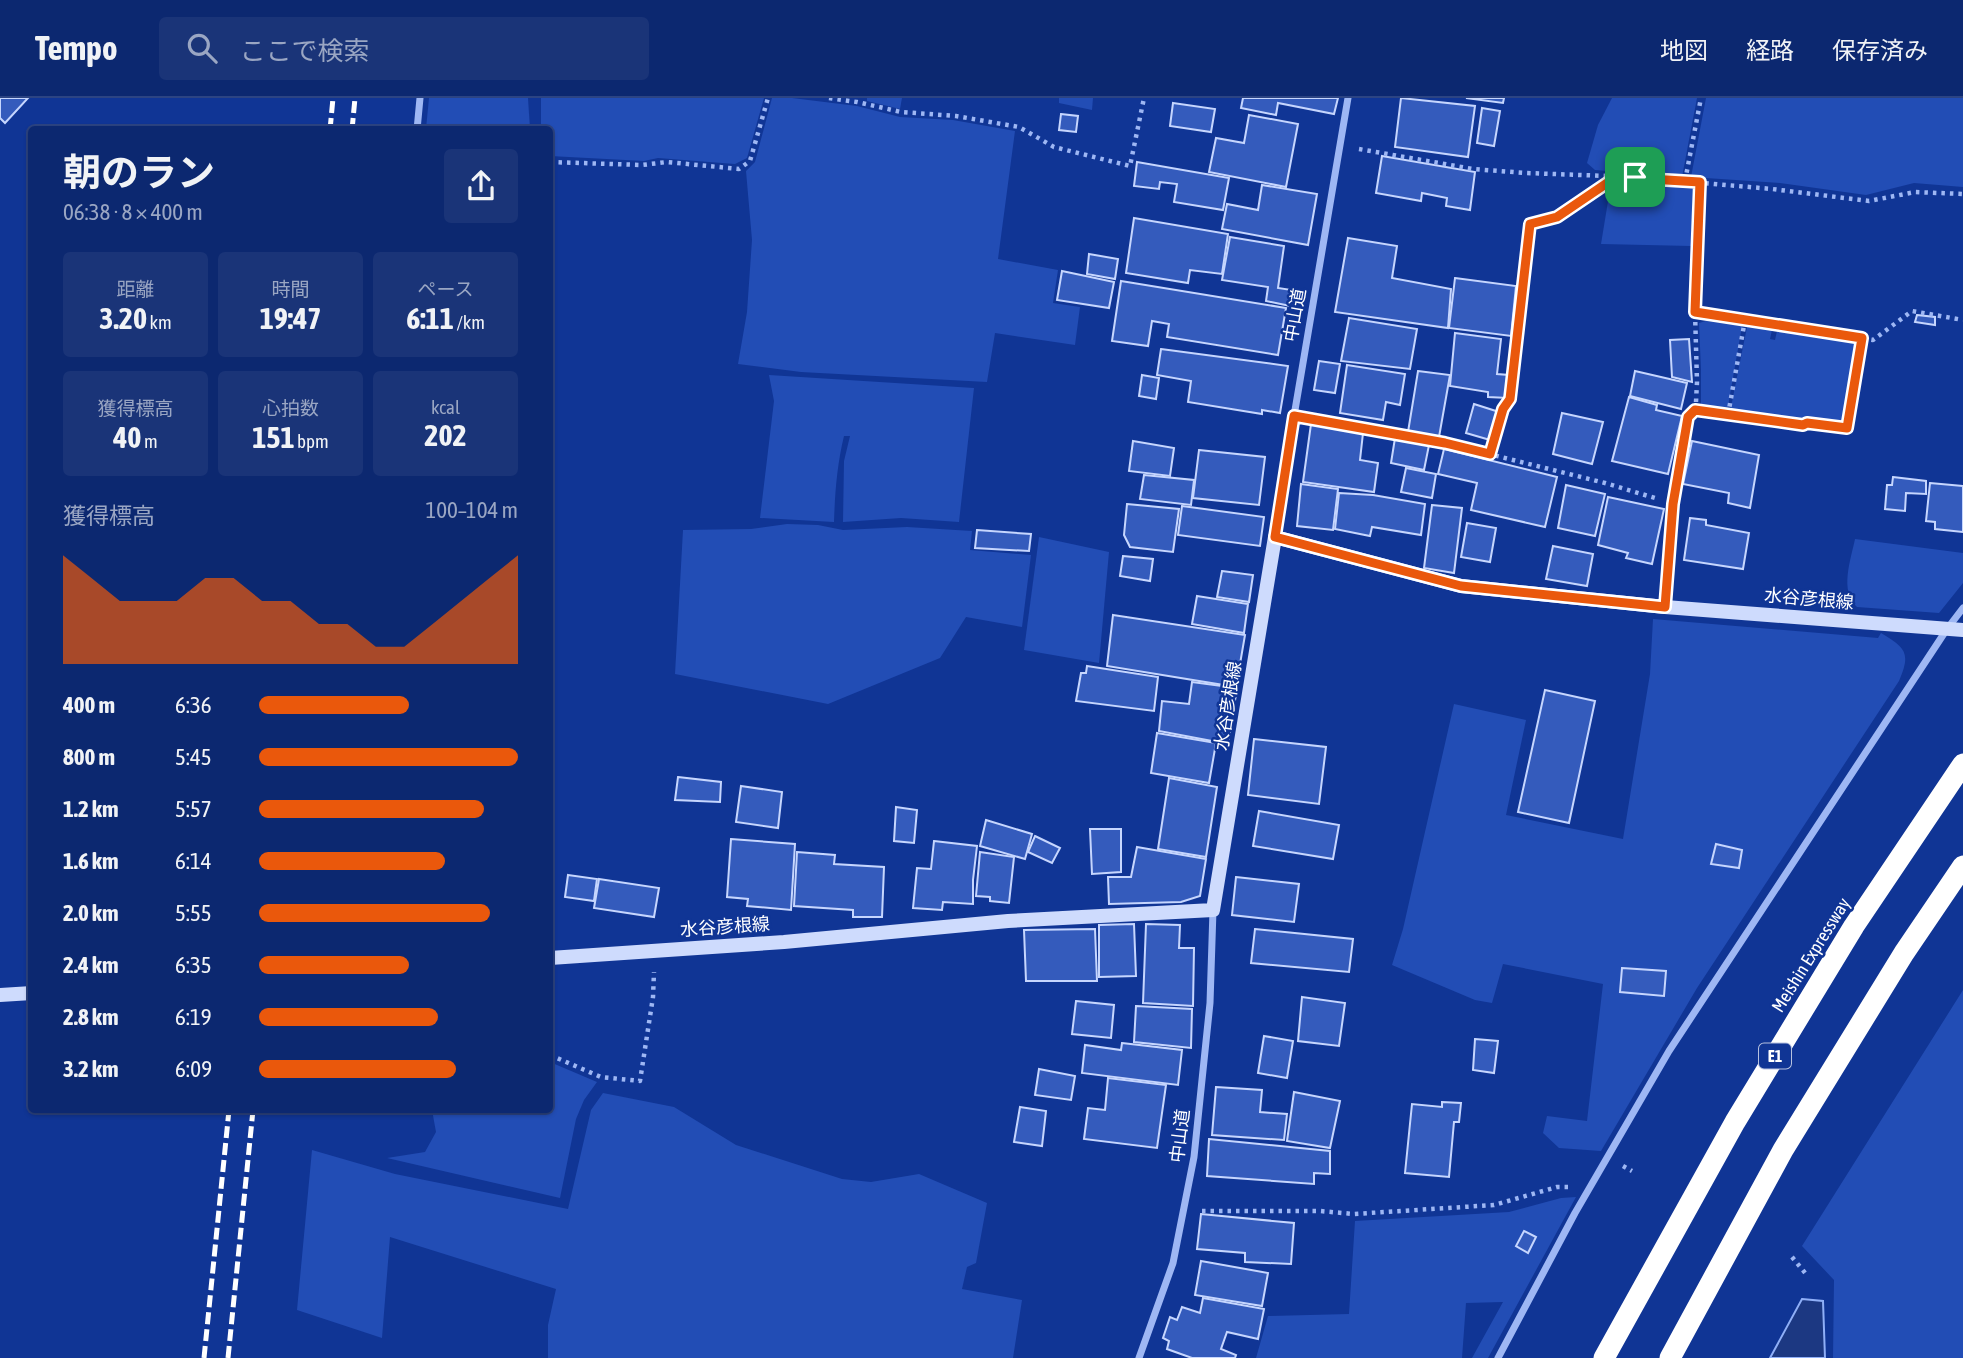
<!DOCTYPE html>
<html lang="ja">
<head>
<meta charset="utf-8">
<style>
  body { margin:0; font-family:"Asap Condensed","Noto Sans JP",sans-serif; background:#1a3478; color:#f1f3f6; height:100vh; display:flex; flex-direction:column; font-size:26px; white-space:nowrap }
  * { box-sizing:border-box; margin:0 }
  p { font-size:23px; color:#9aa6c3 }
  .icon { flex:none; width:38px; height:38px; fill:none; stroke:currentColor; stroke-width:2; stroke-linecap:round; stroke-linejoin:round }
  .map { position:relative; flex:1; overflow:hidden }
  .details { position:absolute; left:28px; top:28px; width:525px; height:987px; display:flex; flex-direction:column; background:#0c2870; border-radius:7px; box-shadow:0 2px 5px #0004,0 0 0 2px #2c4483 }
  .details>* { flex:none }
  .pin { position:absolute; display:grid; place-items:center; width:60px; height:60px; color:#fff; margin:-30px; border-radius:14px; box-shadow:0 4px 10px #0006 }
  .round { display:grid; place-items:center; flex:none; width:74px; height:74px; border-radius:7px; background:#1a3478 }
  .overview { display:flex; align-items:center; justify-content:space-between; height:119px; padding:0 35px }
  h1 { font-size:38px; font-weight:700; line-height:52px }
  .metrics { display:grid; grid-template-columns:repeat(3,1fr); gap:10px; height:119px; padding:7px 35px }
  .metrics div { display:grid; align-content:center; border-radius:7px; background:#1a3478; text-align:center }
  .metrics b { font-size:30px; font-weight:700 }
  .metrics small { font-size:19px; font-weight:400 }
  .metrics p { font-size:19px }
  .chart { height:196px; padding:14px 35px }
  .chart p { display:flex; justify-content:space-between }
  .chart svg { width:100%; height:126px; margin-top:7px; fill:#ea580c; opacity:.7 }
  ul { padding:0 35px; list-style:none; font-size:23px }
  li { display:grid; grid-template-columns:112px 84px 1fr; align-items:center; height:52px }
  li i { height:18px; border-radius:9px; background:#ea580c }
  header { display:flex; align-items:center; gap:42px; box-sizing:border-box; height:98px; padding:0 35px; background:#0c2870; border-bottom:2px solid #2c4483 }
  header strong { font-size:33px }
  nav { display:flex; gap:38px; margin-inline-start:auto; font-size:24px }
  .search { width:490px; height:63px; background:#1a3478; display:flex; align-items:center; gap:18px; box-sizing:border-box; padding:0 24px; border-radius:7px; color:#9aa6c3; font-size:26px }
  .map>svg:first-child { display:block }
  .green { fill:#224db5 }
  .water { fill:#1c3882; stroke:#8faff7; stroke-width:2 }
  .building { fill:#345bbc; stroke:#c6d6fe; stroke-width:2 }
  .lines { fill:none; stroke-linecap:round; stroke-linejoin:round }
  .path { stroke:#9eb7f4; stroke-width:4.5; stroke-dasharray:3.5 5; stroke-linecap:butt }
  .street { stroke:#9eb7f4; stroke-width:7 }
  .secondary { stroke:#cedbfd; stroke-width:14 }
  .highway { stroke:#fff; stroke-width:21 }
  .rail { stroke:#fff; stroke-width:5; stroke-dasharray:12 5; stroke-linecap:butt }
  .route-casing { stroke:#fff; stroke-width:14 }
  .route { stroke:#ea580c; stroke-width:9 }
  .labels { text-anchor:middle; stroke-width:5; stroke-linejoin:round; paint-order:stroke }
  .shield { fill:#103595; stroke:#b7c2df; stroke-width:2 }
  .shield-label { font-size:16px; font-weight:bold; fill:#fff }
  .street-label { font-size:18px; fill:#fff; stroke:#103595 }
</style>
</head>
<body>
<header>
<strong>Tempo</strong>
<div class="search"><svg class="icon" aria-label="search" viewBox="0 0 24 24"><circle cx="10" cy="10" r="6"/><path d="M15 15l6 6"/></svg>ここで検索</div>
<nav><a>地図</a><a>経路</a><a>保存済み</a></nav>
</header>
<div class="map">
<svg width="1963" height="1260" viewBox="0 0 1963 1260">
  <rect width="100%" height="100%" fill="#103595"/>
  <g class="green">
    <polygon points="429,0 528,0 530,31 426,31"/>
    <polygon points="541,0 764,0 747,60 735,66 658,60 644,63 550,58 550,32 541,31"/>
    <polygon points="772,0 792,0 857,8 900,19 953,22 1015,33 998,161 1058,172 1053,205 1080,209 1075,247 995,235 987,284 801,274 738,266 747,214 752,142 746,73 755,64"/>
    <polygon points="867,0 902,0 900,11 867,3"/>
    <polygon points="1059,0 1093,0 1092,12 1059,5"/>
    <polygon points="1612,0 1697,0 1682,79 1595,72 1587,65 1598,27"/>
    <polygon points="1706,0 1963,0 1963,89 1914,85 1866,97 1780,85 1691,79"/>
    <polygon points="1611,85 1693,89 1691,148 1601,146"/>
    <polygon points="1706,223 1742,228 1727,314 1701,310 1701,272 1699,225"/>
    <polygon points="1747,229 1772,232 1770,241 1775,242 1777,233 1859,245 1846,327 1807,322 1802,325 1730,314"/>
    <path d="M769 277 974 290 959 424 901 420 843 424 844 363 850 338H844C837 367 835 394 834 424L760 420 774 303Z"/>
    <polygon points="787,426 818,427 843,432 907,429 972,433 970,452 1031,457 1022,529 966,519 940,560 828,606 675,576 683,432 751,431"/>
    <polygon points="1039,439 1109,454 1099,565 1024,552"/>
    <path d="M1855 441 1963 455V485L1939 515 1857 509C1839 493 1851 461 1855 441Z"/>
    <path d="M1653 521 1878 540 1881 535C1906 550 1911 555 1899 583L1697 890 1601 1053 1559 1050 1543 1035 1547 1018 1587 1023 1603 886 1503 866 1492 905 1475 902 1392 867 1403 831 1454 606 1526 622 1506 717 1623 741 1650 576Z"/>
    <polygon points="1963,892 1963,1260 1833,1260 1834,1182 1802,1148"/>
    <polygon points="550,964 597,984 584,1002 576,1021 560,1100 387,1060 425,1054 436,1034 432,1012 550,1012"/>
    <polygon points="603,995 674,1009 736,1047 842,1081 871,1084 919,1076 987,1105 976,1165 967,1169 962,1191 1022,1202 1013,1260 548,1260 548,1227 556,1191 390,1139 382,1240 297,1212 312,1052 395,1076 568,1111 591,1012"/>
    <polygon points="1576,1099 1488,1260 1472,1260 1503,1204 1466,1205 1462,1260 1256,1260 1268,1218 1349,1216 1355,1123 1509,1114 1561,1100"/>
  </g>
  <polygon class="water" points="1802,1201 1823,1203 1825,1260 1770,1260"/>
  <g class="building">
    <polygon points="0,0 28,0 5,25 0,20"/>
    <polygon points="1243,0 1338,0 1334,16 1278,5 1276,17 1241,10"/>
    <polygon points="1401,0 1475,8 1468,59 1395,49"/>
    <polygon points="1466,0 1504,0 1503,5"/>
    <polygon points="1173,5 1215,11 1211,34 1170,28"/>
    <polygon points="1482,10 1500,13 1494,48 1477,45"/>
    <polygon points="1061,16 1078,18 1076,34 1059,32"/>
    <polygon points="1249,17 1298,26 1286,89 1209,74 1216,40 1244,45"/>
    <polygon points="1382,58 1475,74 1470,112 1446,108 1447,100 1422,95 1421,103 1376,95"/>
    <polygon points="1137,64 1229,80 1223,112 1174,104 1177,86 1160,84 1159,91 1134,88"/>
    <polygon points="1262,87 1317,96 1308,147 1222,131 1227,106 1258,112"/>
    <polygon points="1134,120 1228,136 1222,176 1190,172 1188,185 1126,175"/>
    <polygon points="1230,139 1284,148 1278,190 1298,193 1295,209 1266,203 1268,189 1222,182"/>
    <polygon points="1348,140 1397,148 1392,180 1451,191 1448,230 1335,214"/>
    <polygon points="1089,156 1118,161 1115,181 1087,176"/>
    <polygon points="1062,173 1114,184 1109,210 1057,202"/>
    <polygon points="1455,180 1516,188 1511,238 1449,230"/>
    <polygon points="1121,183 1286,210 1278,257 1167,239 1169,226 1152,223 1148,248 1112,243"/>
    <polygon points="1917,217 1935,219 1935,227 1915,224"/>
    <polygon points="1349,220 1417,231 1410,271 1341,263"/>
    <polygon points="1455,235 1501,241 1497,276 1509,277 1508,300 1488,299 1488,294 1450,288"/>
    <polygon points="1689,241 1692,284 1672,279 1670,242"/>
    <polygon points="1161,251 1288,268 1280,315 1262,312 1262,316 1188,304 1191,283 1157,277"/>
    <polygon points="1319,263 1340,266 1335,295 1314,292"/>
    <polygon points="1347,267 1405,276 1400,307 1386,304 1383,322 1340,315"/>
    <polygon points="1418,273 1450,277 1439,339 1408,334"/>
    <polygon points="1635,273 1687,285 1681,311 1630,298"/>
    <polygon points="1142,277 1159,280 1156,301 1139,298"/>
    <polygon points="1629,299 1657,307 1656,312 1682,318 1668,376 1612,363"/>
    <polygon points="1474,306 1499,314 1490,342 1466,335"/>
    <polygon points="1562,315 1603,324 1592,366 1553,356"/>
    <polygon points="1311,326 1363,335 1360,362 1378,365 1374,394 1303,384"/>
    <polygon points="1395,340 1429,347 1424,372 1391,365"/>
    <polygon points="1133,343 1174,350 1170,378 1129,373"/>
    <polygon points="1692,343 1759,357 1750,410 1728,405 1729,395 1683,386"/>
    <polygon points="1444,351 1557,379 1545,429 1471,412 1477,385 1438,376"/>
    <polygon points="1199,352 1265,359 1259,407 1193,400"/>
    <polygon points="1406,370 1436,376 1432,400 1401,394"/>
    <polygon points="1144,377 1194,382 1191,407 1140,401"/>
    <polygon points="1893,379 1926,383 1926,396 1906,395 1905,413 1885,411 1887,387 1892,387"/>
    <polygon points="1930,385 1963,388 1963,434 1935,431 1935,424 1926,423"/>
    <polygon points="1301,386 1338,391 1333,432 1297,428"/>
    <polygon points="1566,387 1605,396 1595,438 1558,430"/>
    <polygon points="1339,395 1373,397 1425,406 1421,437 1372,429 1370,438 1335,431"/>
    <polygon points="1608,399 1664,411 1652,466 1626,460 1628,455 1598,447"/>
    <polygon points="1127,406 1179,411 1173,454 1130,449 1124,437"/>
    <polygon points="1432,407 1462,410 1454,475 1424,470"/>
    <polygon points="1182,408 1264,419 1260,448 1178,437"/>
    <polygon points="1690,420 1706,422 1706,427 1749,435 1743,471 1684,462"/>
    <polygon points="1467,425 1496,430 1490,464 1461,459"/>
    <polygon points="977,432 1031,436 1029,453 975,450"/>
    <polygon points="1553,448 1593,456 1587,488 1546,481"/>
    <polygon points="1123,458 1153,461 1150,483 1120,478"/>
    <polygon points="1222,473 1253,477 1249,504 1217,499"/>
    <polygon points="1197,498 1248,506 1244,535 1192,526"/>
    <polygon points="1113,517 1245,537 1236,589 1107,568"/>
    <polygon points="1087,568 1158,579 1154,613 1076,603 1081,575 1086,575"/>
    <polygon points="1192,584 1237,590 1228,646 1159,633 1162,603 1189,606"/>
    <polygon points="1545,592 1595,603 1569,725 1518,714"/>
    <polygon points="1157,635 1216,645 1209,685 1151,675"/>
    <polygon points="1254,641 1326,649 1319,706 1248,697"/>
    <polygon points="678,679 721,684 720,704 675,702"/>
    <polygon points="1169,680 1217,689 1206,759 1158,751"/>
    <polygon points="741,688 782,694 778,730 736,724"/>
    <polygon points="896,709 917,712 914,745 894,743"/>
    <polygon points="1259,713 1339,727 1333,761 1253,748"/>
    <polygon points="986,722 1032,736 1025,761 980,748"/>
    <polygon points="1090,731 1121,731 1121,774 1092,776"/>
    <polygon points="1035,738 1060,750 1052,765 1028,754"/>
    <polygon points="731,741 795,746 791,812 747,808 748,801 727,799"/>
    <polygon points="934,743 977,748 973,782 973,806 943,804 942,812 913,810 917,770 931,771"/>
    <polygon points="1716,746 1742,752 1739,770 1711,766"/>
    <polygon points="1137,749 1206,761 1200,798 1181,804 1109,806 1108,779 1131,779"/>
    <polygon points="797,754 835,757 834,766 884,769 882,819 853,819 853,812 794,808"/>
    <polygon points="980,754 1014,759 1009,805 990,803 990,799 976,798"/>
    <polygon points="568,777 597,781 594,803 565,799"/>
    <polygon points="1236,779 1299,786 1294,824 1232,817"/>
    <polygon points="599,781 659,790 654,819 594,810"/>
    <polygon points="1134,826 1136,878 1099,879 1099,827"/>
    <polygon points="1146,826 1180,827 1179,850 1194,850 1193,908 1143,905"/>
    <polygon points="1095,831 1097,883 1026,883 1024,832"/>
    <polygon points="1255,831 1353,841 1349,874 1251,865"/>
    <polygon points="1622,870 1666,873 1664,898 1620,894"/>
    <polygon points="1302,899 1345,905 1339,948 1298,943"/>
    <polygon points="1076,903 1114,907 1111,940 1072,936"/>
    <polygon points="1136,908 1192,911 1191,950 1134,944"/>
    <polygon points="1264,938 1293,943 1287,980 1258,975"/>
    <polygon points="1475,941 1498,943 1494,975 1473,972"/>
    <polygon points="1122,945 1182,952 1178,987 1082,975 1085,947 1121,952"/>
    <polygon points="1039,971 1075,978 1071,1002 1035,997"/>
    <polygon points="1108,980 1166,987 1157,1050 1084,1041 1088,1010 1105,1012"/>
    <polygon points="1216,989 1262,992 1260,1014 1287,1016 1284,1042 1212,1037"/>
    <polygon points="1294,994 1340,1003 1330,1050 1287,1043"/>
    <polygon points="1442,1004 1461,1005 1459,1024 1454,1024 1449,1079 1405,1075 1412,1006 1442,1009"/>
    <polygon points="1020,1009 1046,1013 1042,1048 1014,1044"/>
    <polygon points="1209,1041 1330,1053 1330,1076 1314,1075 1314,1086 1207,1078"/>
    <polygon points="1201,1116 1294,1125 1291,1166 1245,1164 1245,1155 1197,1151"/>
    <polygon points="1524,1133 1536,1139 1528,1155 1516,1148"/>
    <polygon points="1201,1163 1268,1175 1262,1208 1195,1197"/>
    <polygon points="1203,1200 1264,1211 1258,1241 1227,1234 1221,1251 1236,1257 1235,1260 1192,1260 1167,1251 1169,1243 1163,1240 1170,1219 1177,1222 1182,1209 1200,1215"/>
  </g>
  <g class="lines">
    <g class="path">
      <polyline points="829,0 857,4 901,14 956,18 1019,29 1054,49 1130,68 1144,0"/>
      <polyline points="1359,51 1473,71 1526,75 1635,79 1772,91 1869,103 1915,94 1963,96"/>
      <polyline points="550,64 642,67 667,64 739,71 750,63 768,0"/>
      <polyline points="1685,83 1701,0"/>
      <polyline points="1695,214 1873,242 1912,213 1963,222"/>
      <polyline points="1696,304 1697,284 1695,214 1700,84"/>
      <polyline points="1706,314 1803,327 1807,325 1847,330 1862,240"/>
      <polyline points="1728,317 1745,222"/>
      <polyline points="1312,321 1445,345 1605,385 1655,400"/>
      <polyline points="1490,356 1503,311 1510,301 1530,126 1557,119 1616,79"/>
      <polyline points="550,957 601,979 640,983 653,899 654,874"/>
      <polyline points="1623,1068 1632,1073"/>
      <polyline points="1202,1113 1320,1113 1354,1116 1494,1107 1557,1089 1568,1089"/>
      <polyline points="1792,1159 1806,1176"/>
    </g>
    <g class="street">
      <polyline points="417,32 420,0"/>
      <polyline points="1275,439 1294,318 1348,0"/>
      <polyline points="1665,509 1673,406 1688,319"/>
      <polyline points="1139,1260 1173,1165 1194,1059 1210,905 1213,812"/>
      <polyline points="1498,1260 1575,1115 1669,953 1947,531 1963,510"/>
    </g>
    <g class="secondary">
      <polyline points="550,860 784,844 1008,823 1213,812 1275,439 1461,488 1665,509 1963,532"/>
      <polyline points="0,897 32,895"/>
    </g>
    <g class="highway">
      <polyline points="1604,1260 1735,1024 1854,828 1963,666"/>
      <polyline points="1670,1260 1783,1052 1904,855 1963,768"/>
    </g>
    <g class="rail">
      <polyline points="330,32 333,0"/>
      <polyline points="352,32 355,0"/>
      <polyline points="204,1260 229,1012"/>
      <polyline points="228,1260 253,1012"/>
    </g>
  </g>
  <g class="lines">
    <g class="route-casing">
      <polygon id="route" points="1616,79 1700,84 1695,214 1862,240 1847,330 1807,325 1803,327 1695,312 1688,319 1673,406 1665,509 1461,488 1275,439 1294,318 1445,345 1490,356 1503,311 1510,301 1530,126 1557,119"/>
    </g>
    <use href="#route" class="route"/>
  </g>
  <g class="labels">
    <rect class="shield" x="1759" y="945.5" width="32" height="25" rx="5"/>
    <g class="shield-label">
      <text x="1775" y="964">E1</text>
    </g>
    <g class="street-label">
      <text transform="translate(1295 217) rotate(-80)" y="6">中山道</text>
      <text transform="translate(1809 501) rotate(5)" y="6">水谷彦根線</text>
      <text transform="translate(1228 608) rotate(-81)" y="6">水谷彦根線</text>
      <text transform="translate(725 829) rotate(-4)" y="6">水谷彦根線</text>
      <text transform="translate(1811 857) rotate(-58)" y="6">Meishin Expressway</text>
      <text transform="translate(1180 1038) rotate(-83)" y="6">中山道</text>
    </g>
  </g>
</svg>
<div class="pin" style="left:1635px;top:79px;background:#1e9e55"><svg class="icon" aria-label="arrive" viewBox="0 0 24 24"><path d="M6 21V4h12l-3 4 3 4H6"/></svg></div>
<section class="details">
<div class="overview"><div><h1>朝のラン</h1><p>06:38 · 8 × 400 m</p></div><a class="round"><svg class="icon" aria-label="share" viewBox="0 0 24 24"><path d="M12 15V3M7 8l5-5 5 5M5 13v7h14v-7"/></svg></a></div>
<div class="metrics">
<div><p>距離</p><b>3.20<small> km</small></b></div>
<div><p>時間</p><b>19:47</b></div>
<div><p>ペース</p><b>6:11<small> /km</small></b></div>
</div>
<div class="metrics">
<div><p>獲得標高</p><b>40<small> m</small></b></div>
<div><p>心拍数</p><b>151<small> bpm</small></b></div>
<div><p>kcal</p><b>202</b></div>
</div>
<div class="chart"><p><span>獲得標高</span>100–104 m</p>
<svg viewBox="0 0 160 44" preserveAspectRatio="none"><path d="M0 44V6L10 14L20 22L30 22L40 22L50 14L60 14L70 22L80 22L90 30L100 30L110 38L120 38L130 30L140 22L150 14L160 6V44z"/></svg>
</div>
<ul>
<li><b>400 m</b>6:36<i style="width:58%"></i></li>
<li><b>800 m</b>5:45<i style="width:100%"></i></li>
<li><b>1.2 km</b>5:57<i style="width:87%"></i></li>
<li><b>1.6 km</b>6:14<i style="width:72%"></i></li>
<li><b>2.0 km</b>5:55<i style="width:89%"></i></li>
<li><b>2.4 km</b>6:35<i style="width:58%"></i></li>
<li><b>2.8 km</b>6:19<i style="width:69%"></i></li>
<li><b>3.2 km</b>6:09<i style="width:76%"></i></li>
</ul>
</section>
</div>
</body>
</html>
